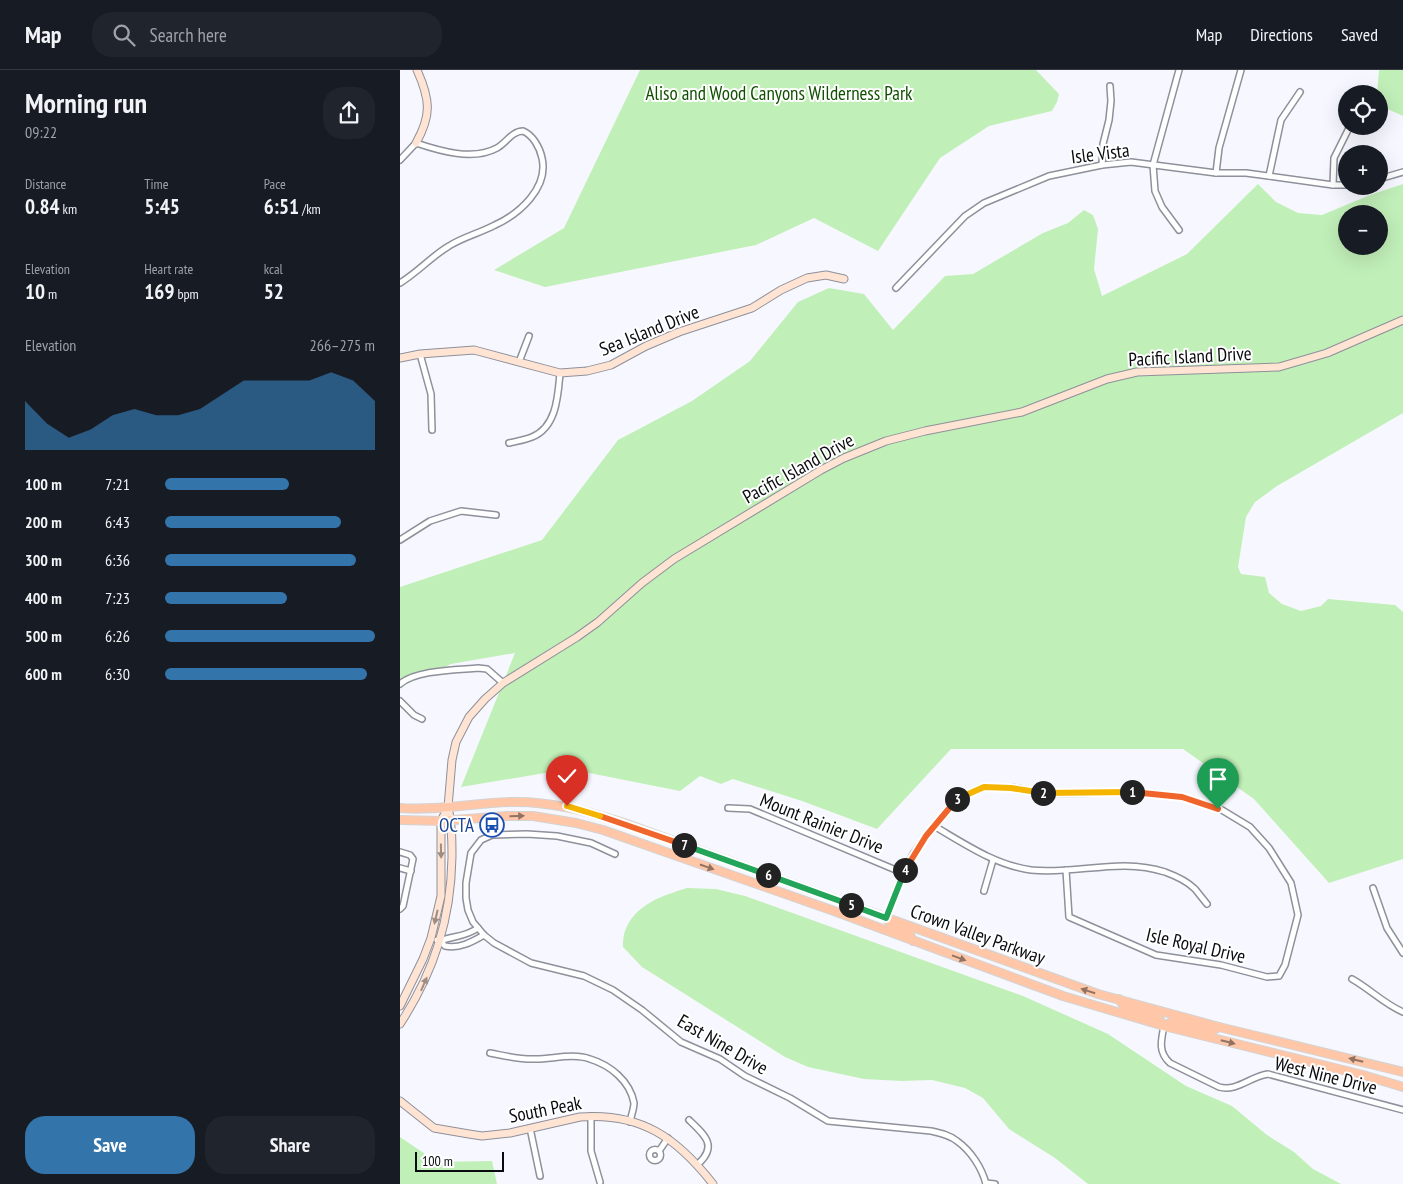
<!DOCTYPE html>
<html lang="en">
<head>
<meta charset="utf-8">
<style>
  body { margin:0; font-family:"PT Sans Narrow",sans-serif; background:#20242c; color:#f1f3f6; height:100vh; display:flex; flex-direction:column; font-size:19px; white-space:nowrap }
  * { box-sizing:border-box; margin:0 }
  p { font-size:16px; color:#9ea1a6 }
  .icon { flex:none; width:28px; height:28px; fill:none; stroke:currentColor; stroke-width:2; stroke-linecap:round; stroke-linejoin:round }
  .map { position:relative; flex:1; overflow:hidden }
  .sheet { display:flex; flex-direction:column; background:#171b24; width:400px }
  .sheet>* { flex:none }
  .fabs { position:absolute; left:938px; top:15px; display:grid; gap:10px }
  .fabs a { display:grid; place-items:center; width:50px; height:50px; border-radius:50%; background:#171b24; box-shadow:0 5px 20px #0002; font-size:25px }
  .scale { position:absolute; left:15px; bottom:12px; width:89px; box-sizing:border-box; padding-left:5px; border:2px solid #0a0b0f; border-top:0; font-size:14px; line-height:18px; white-space:nowrap; color:#0a0b0f; -webkit-text-stroke:4px #fff; paint-order:stroke }
  .pin { position:absolute; display:grid; place-items:center; width:42px; height:42px; color:#fff; margin:-51px -21px; border-radius:50% 50% 50% 0; rotate:-45deg; box-shadow:0 0 5px #0007 }
  .pin .icon { rotate:45deg }
  .km { position:absolute; width:25px; height:25px; margin:-12px; border-radius:50%; background:#222; color:#fff; font-size:14px; line-height:25px; text-align:center }
  .round { display:grid; place-items:center; flex:none; width:52px; height:52px; border-radius:20px; background:#20242c }
  .overview { display:flex; align-items:center; justify-content:space-between; height:85px; padding:0 25px }
  h1 { font-size:28px; font-weight:700; line-height:38px }
  .figures { display:grid; grid-template-columns:repeat(3,1fr); gap:8px; height:85px; padding:5px 25px }
  .figures div { display:grid; align-content:center }
  .figures b { font-size:21px; font-weight:700 }
  .figures small { font-size:14px; font-weight:400 }
  .figures p { font-size:14px }
  .chart { height:140px; padding:10px 25px }
  .chart p { display:flex; justify-content:space-between }
  .chart svg { width:100%; height:90px; margin-top:5px; fill:#3374aa; opacity:.7 }
  .action { display:flex; gap:10px; margin-top:auto; padding:10px 25px }
  .action a { flex:1; height:58px; border-radius:20px; background:#3374aa; color:#fff; font-size:20px; font-weight:700; line-height:58px; text-align:center }
  .action a+a { background:#20242c; color:#f1f3f6 }
  ul { padding:0 25px; list-style:none; font-size:16px }
  li { display:grid; grid-template-columns:80px 60px 1fr; align-items:center; height:38px }
  li i { height:12px; border-radius:6px; background:#3374aa }
  header { display:flex; align-items:center; gap:30px; box-sizing:border-box; height:70px; padding:0 25px; background:#171b24; border-bottom:1px solid #363941 }
  header strong { font-size:24px }
  nav { display:flex; gap:28px; margin-inline-start:auto; font-size:18px }
  .search { width:350px; height:45px; background:#20242c; display:flex; align-items:center; gap:12px; box-sizing:border-box; padding:0 18px; border-radius:20px; color:#9ea1a6; font-size:19px }
  main { display:flex; flex:1; min-height:0 }
  .map>svg:first-child { display:block }
  .green { fill:#c1efb8; fill-rule:evenodd }
  .lines { fill:none; stroke-linecap:round; stroke-linejoin:round }
  .street-casing { stroke:#8e909a; stroke-width:8 }
  .secondary-casing { stroke:#8e909a; stroke-width:9 }
  .primary-casing { stroke:#d3d3d4; stroke-width:10 }
  .street { stroke:#fff; stroke-width:5 }
  .secondary { stroke:#ffe3d3; stroke-width:7 }
  .primary { stroke:#ffc7a7; stroke-width:8 }
  .oneway { fill:#917263 }
  .oneway2 { fill:#9d8d85 }
  .split-1-casing { stroke:#fff; stroke-width:10 }
  .split-2-casing { stroke:#fff; stroke-width:10 }
  .split-3-casing { stroke:#fff; stroke-width:10 }
  .split-4-casing { stroke:#fff; stroke-width:10 }
  .split-5-casing { stroke:#fff; stroke-width:10 }
  .split-6-casing { stroke:#fff; stroke-width:10 }
  .split-7-casing { stroke:#fff; stroke-width:10 }
  .split-8-casing { stroke:#fff; stroke-width:10 }
  .split-9-casing { stroke:#fff; stroke-width:10 }
  .split-1 { stroke:#f0652b; stroke-width:6 }
  .split-2 { stroke:#f5b400; stroke-width:6 }
  .split-3 { stroke:#f5b400; stroke-width:6 }
  .split-4 { stroke:#f0652b; stroke-width:6 }
  .split-5 { stroke:#22a559; stroke-width:6 }
  .split-6 { stroke:#22a559; stroke-width:6 }
  .split-7 { stroke:#22a559; stroke-width:6 }
  .split-8 { stroke:#f0652b; stroke-width:6 }
  .split-9 { stroke:#f5b400; stroke-width:6 }
  .labels { text-anchor:middle; stroke-width:4; stroke-linejoin:round; paint-order:stroke }
  .park-label { font-size:19px; fill:#104f00; stroke:#fff }
  .street-label { font-size:19px; fill:#0a0b0f; stroke:#fff }
  .transit-label { font-size:19px; fill:#164399; stroke:#fff; text-anchor:end }
</style>
</head>
<body>
<header>
<strong>Map</strong>
<div class="search"><svg class="icon" aria-label="search" viewBox="0 0 24 24"><circle cx="10" cy="10" r="6"/><path d="M15 15l6 6"/></svg>Search here</div>
<nav><a>Map</a><a>Directions</a><a>Saved</a></nav>
</header>
<main>
<section class="sheet">
<div class="overview"><div><h1>Morning run</h1><p>09:22</p></div><a class="round"><svg class="icon" aria-label="share" viewBox="0 0 24 24"><path d="M12 15V3M7 8l5-5 5 5M5 13v7h14v-7"/></svg></a></div>
<div class="figures">
<div><p>Distance</p><b>0.84<small> km</small></b></div>
<div><p>Time</p><b>5:45</b></div>
<div><p>Pace</p><b>6:51<small> /km</small></b></div>
</div>
<div class="figures">
<div><p>Elevation</p><b>10<small> m</small></b></div>
<div><p>Heart rate</p><b>169<small> bpm</small></b></div>
<div><p>kcal</p><b>52</b></div>
</div>
<div class="chart"><p><span>Elevation</span>266–275 m</p>
<svg viewBox="0 0 160 44" preserveAspectRatio="none"><path d="M0 44V20L10 31L20 38L30 34L40 27L50 24L60 27L70 27L80 24L90 17L100 10L110 10L120 10L130 10L140 6L150 10L160 20V44z"/></svg>
</div>
<ul>
<li><b>100 m</b>7:21<i style="width:59%"></i></li>
<li><b>200 m</b>6:43<i style="width:84%"></i></li>
<li><b>300 m</b>6:36<i style="width:91%"></i></li>
<li><b>400 m</b>7:23<i style="width:58%"></i></li>
<li><b>500 m</b>6:26<i style="width:100%"></i></li>
<li><b>600 m</b>6:30<i style="width:96%"></i></li>
</ul>
<div class="action"><a>Save</a><a>Share</a></div>
</section>
<div class="map">
<svg width="1003" height="1114" viewBox="0 0 1003 1114">
  <rect width="100%" height="100%" fill="#f7f8ff"/>
  <g class="green">
    <polygon points="240,0 636,0 659,24 657,32 652,41 589,56 540,88 478,181 414,148 356,175 145,217 94,200 164,158"/>
    <polygon points="979,0 1003,0 1003,46 983,37 979,24 977,24"/>
    <path d="M858 114 876 132 898 143 922 145 970 125 1003 114V343L877 416 855 432 846 447 838 497 841 504 865 507 869 523 882 534 901 541 921 536 928 529 995 535 1003 542V789L929 813 854 729 783 679H551L477 759 402 731 333 709 321 714 300 706 280 721 169 699 61 717 115 583 51 594 0 617V517L142 470 218 370 292 331 350 291 398 232 429 218 464 224 493 260 545 206 573 204 643 163 668 153 684 140 693 145 698 159 694 199 702 226 787 184ZM946 144H979V176H946Z"/>
    <path d="M287 818 316 819 345 826 623 926 708 964 786 1016 832 1036 867 1065 894 1082 913 1099 941 1114H688L655 1088 609 1059 583 1028 565 1018 532 1010 501 1011 464 1009 408 997 385 987 242 897 223 877C223 872 223 866 225 861 235 834 262 826 287 818Z"/>
    <polygon points="0,1067 37,1092 92,1091 97,1114 0,1114"/>
  </g>
  <g class="lines">
    <g class="street-casing">
      <g id="street">
        <path d="M0 90 16 73C40 81 73 91 97 78 106 73 112 61 123 61 133 65 140 78 142 88 149 118 119 144 95 155 80 163 63 167 49 176 32 186 18 202 0 213"/>
        <polyline points="702,95 703,74 709,50 711,31 710,16"/>
        <polyline points="816,103 819,78 841,0"/>
        <polyline points="869,106 881,50 900,22"/>
        <polyline points="979,109 1003,102"/>
        <polyline points="933,115 934,88 950,56"/>
        <polyline points="779,160 762,137 755,121 753,95 779,0"/>
        <polyline points="496,218 565,146 584,133 649,106 702,95 731,92 816,103 846,103 933,115 946,115"/>
        <polyline points="20,284 31,324 32,360"/>
        <polyline points="119,292 129,266"/>
        <path d="M109 373C117 371 125 370 132 367 157 357 158 325 160 303"/>
        <polyline points="0,470 30,451 61,441 96,445"/>
        <path d="M0 614C16 600 56 600 78 598L87 599 103 613"/>
        <polyline points="0,631 14,645 22,649"/>
        <polyline points="328,738 350,739 503,803"/>
        <path d="M534 756C565 774 595 795 631 800 677 805 719 787 765 802 776 806 787 811 795 819 799 824 803 829 807 834"/>
        <polyline points="0,782 10,785 13,789 3,836 0,839"/>
        <path d="M215 784 191 773 157 766 127 764 92 765 81 770 71 783 66 813V828L68 840 73 852 84 865 94 873 131 893 184 906 213 920 242 940 281 972 320 989 345 1006 390 1028 428 1051 531 1061C540 1063 550 1065 557 1071 571 1081 582 1098 586 1114"/>
        <polyline points="0,798 11,801"/>
        <polyline points="973,818 987,858 1003,883"/>
        <polyline points="584,821 593,790"/>
        <polyline points="486,848 503,803 513,784 526,766 555,730 580,718 611,717 648,724 739,722 782,727 822,740 850,757 869,778 891,813 898,845 885,895 879,906 867,907 821,895 756,885 669,847 666,800"/>
        <path d="M37 870 40 871 45 876C59 879 72 872 84 865"/>
        <path d="M40 871C55 865 63 868 78 858"/>
        <path d="M952 909C970 919 984 934 1003 942"/>
        <path d="M764 956C761 971 758 982 770 993L819 1017C837 1022 851 1006 868 1004L1003 1040"/>
        <path d="M90 983C106 986 121 990 136 989 153 989 173 983 190 989 210 995 230 1011 234 1033 234 1039 231 1046 230 1052"/>
        <polyline points="191,1046 191,1081 200,1112"/>
        <path d="M289 1050C305 1065 318 1076 298 1094"/>
        <polyline points="130,1058 140,1106"/>
        <circle cx="255" cy="1085" r="5.5"/>
        <polyline points="259,1081 268,1068"/>
        <polyline points="586,1113 595,1114"/>
      </g>
    </g>
    <g class="secondary-casing">
      <g id="secondary">
        <path d="M16 73C32 45 30 29 17 0"/>
        <polyline points="0,288 20,284 74,280 160,303 187,301 211,295 246,276 279,262 352,238 381,220 407,208 426,205 444,209"/>
        <polyline points="0,936 23,889 31,868 41,826 41,751 48,737 52,690 56,672 69,647 85,629 103,613 177,567 198,552 242,513 274,489 421,400 444,388 486,371 525,361 622,342 707,309 737,302 879,297 927,283 1003,250"/>
        <path d="M0 954C34 902 51 849 52 787 52 770 52 754 48 737"/>
        <path d="M0 1031 34 1058 69 1064 82 1066 110 1063 180 1047C241 1042 277 1068 313 1114"/>
      </g>
    </g>
    <g class="primary-casing">
      <g id="primary">
        <path d="M0 738C37 741 74 733 111 732 150 731 187 741 224 753L698 924 819 957 1003 1002"/>
        <polyline points="0,750 41,751 107,746 133,746 176,753 203,760 434,841 663,926 764,956 963,1005 1003,1017"/>
        <polyline points="486,848 493,857 509,863 513,871"/>
        <polyline points="719,929 725,938 759,949 764,956"/>
        <polyline points="764,956 772,952 812,961 819,957"/>
      </g>
    </g>
    <use href="#street" class="street"/>
    <use href="#secondary" class="secondary"/>
    <use href="#primary" class="primary"/>
  </g>
  <defs><path id="oneway-solid" d="M-6-.8H1V-3.2L6.5 0L1 3.2V.8H-6Z" transform="scale(1.25)"/></defs>
  <g class="oneway">
    <use href="#oneway-solid" transform="translate(117 746) rotate(-1)"/>
    <use href="#oneway-solid" transform="translate(307 797) rotate(19)"/>
    <use href="#oneway-solid" transform="translate(559 888) rotate(20)"/>
    <use href="#oneway-solid" transform="translate(688 921) rotate(-162)"/>
    <use href="#oneway-solid" transform="translate(828 972) rotate(14)"/>
    <use href="#oneway-solid" transform="translate(956 990) rotate(-166)"/>
  </g>
  <g class="oneway2">
    <use href="#oneway-solid" transform="translate(41 781) rotate(89)"/>
    <use href="#oneway-solid" transform="translate(36 847) rotate(103)"/>
    <use href="#oneway-solid" transform="translate(24 914) rotate(-66)"/>
  </g>
  <g class="lines">
    <g class="split-1-casing">
      <polyline id="split-1" points="732,722 782,727 818,739"/>
    </g>
    <g class="split-2-casing">
      <polyline id="split-2" points="643,723 732,722"/>
    </g>
    <g class="split-3-casing">
      <polyline id="split-3" points="557,729 584,717 611,718 643,723"/>
    </g>
    <g class="split-4-casing">
      <polyline id="split-4" points="505,800 526,766 557,729"/>
    </g>
    <g class="split-5-casing">
      <polyline id="split-5" points="451,835 486,848 505,800"/>
    </g>
    <g class="split-6-casing">
      <polyline id="split-6" points="368,805 451,835"/>
    </g>
    <g class="split-7-casing">
      <polyline id="split-7" points="284,775 368,805"/>
    </g>
    <g class="split-8-casing">
      <polyline id="split-8" points="200,746 284,775"/>
    </g>
    <g class="split-9-casing">
      <polyline id="split-9" points="167,736 200,746"/>
    </g>
    <use href="#split-1" class="split-1"/>
    <use href="#split-2" class="split-2"/>
    <use href="#split-3" class="split-3"/>
    <use href="#split-4" class="split-4"/>
    <use href="#split-5" class="split-5"/>
    <use href="#split-6" class="split-6"/>
    <use href="#split-7" class="split-7"/>
    <use href="#split-8" class="split-8"/>
    <use href="#split-9" class="split-9"/>
  </g>
  <defs>
    <g id="bus-ring" transform="scale(1.25)"><circle r="9.5" fill="#fff" stroke="#1a4fb4" stroke-width="1.5"/><path d="M-5-6H5V4H4V6H2V4H-2V6H-4V4H-5ZM-3.5-4V0h7V-4ZM-3.5 1.2v1.5H-2V1.2ZM2 1.2v1.5H3.5V1.2Z" fill="#1a4fb4"/></g>
  </defs>
  <g fill-rule="evenodd">
    <use href="#bus-ring" x="92" y="755"/>
  </g>
  <g class="labels">
    <g class="park-label">
      <text x="379" y="30">Aliso and Wood Canyons Wilderness Park</text>
    </g>
    <g class="street-label">
      <text transform="translate(700 83) rotate(-7)" y="7">Isle Vista</text>
      <text transform="translate(249 260) rotate(-22)" y="7">Sea Island Drive</text>
      <text transform="translate(790 286) rotate(-3)" y="7">Pacific Island Drive</text>
      <text transform="translate(398 398) rotate(-29)" y="7">Pacific Island Drive</text>
      <text transform="translate(422 753) rotate(22)" y="7">Mount Rainier Drive</text>
      <text transform="translate(578 864) rotate(20)" y="7">Crown Valley Parkway</text>
      <text transform="translate(796 875) rotate(13)" y="7">Isle Royal Drive</text>
      <text transform="translate(323 974) rotate(30)" y="7">East Nine Drive</text>
      <text transform="translate(926 1005) rotate(14)" y="7">West Nine Drive</text>
      <text transform="translate(145 1039) rotate(-11)" y="7">South Peak</text>
    </g>
    <g class="transit-label">
      <text x="74" y="762">OCTA</text>
    </g>
  </g>
</svg>
<div class="fabs">
<a><svg class="icon" aria-label="locate" viewBox="0 0 24 24"><circle cx="12" cy="12" r="6"/><path d="M12 2v4M12 18v4M2 12h4M18 12h4"/></svg></a>
<a>+</a>
<a>−</a>
</div>
<div class="scale">100 m</div>
<div class="pin" style="left:818px;top:739px;background:#1e9e55"><svg class="icon" aria-label="arrive" viewBox="0 0 24 24"><path d="M6 21V4h12l-3 4 3 4H6"/></svg></div>
<div class="pin" style="left:167px;top:736px;background:#d93025"><svg class="icon" aria-label="check" viewBox="0 0 24 24"><path d="M5 12l5 5 9-10"/></svg></div>
<b class="km" style="left:732px;top:722px">1</b>
<b class="km" style="left:643px;top:723px">2</b>
<b class="km" style="left:557px;top:729px">3</b>
<b class="km" style="left:505px;top:800px">4</b>
<b class="km" style="left:451px;top:835px">5</b>
<b class="km" style="left:368px;top:805px">6</b>
<b class="km" style="left:284px;top:775px">7</b>
</div>
</main>
</body>
</html>
